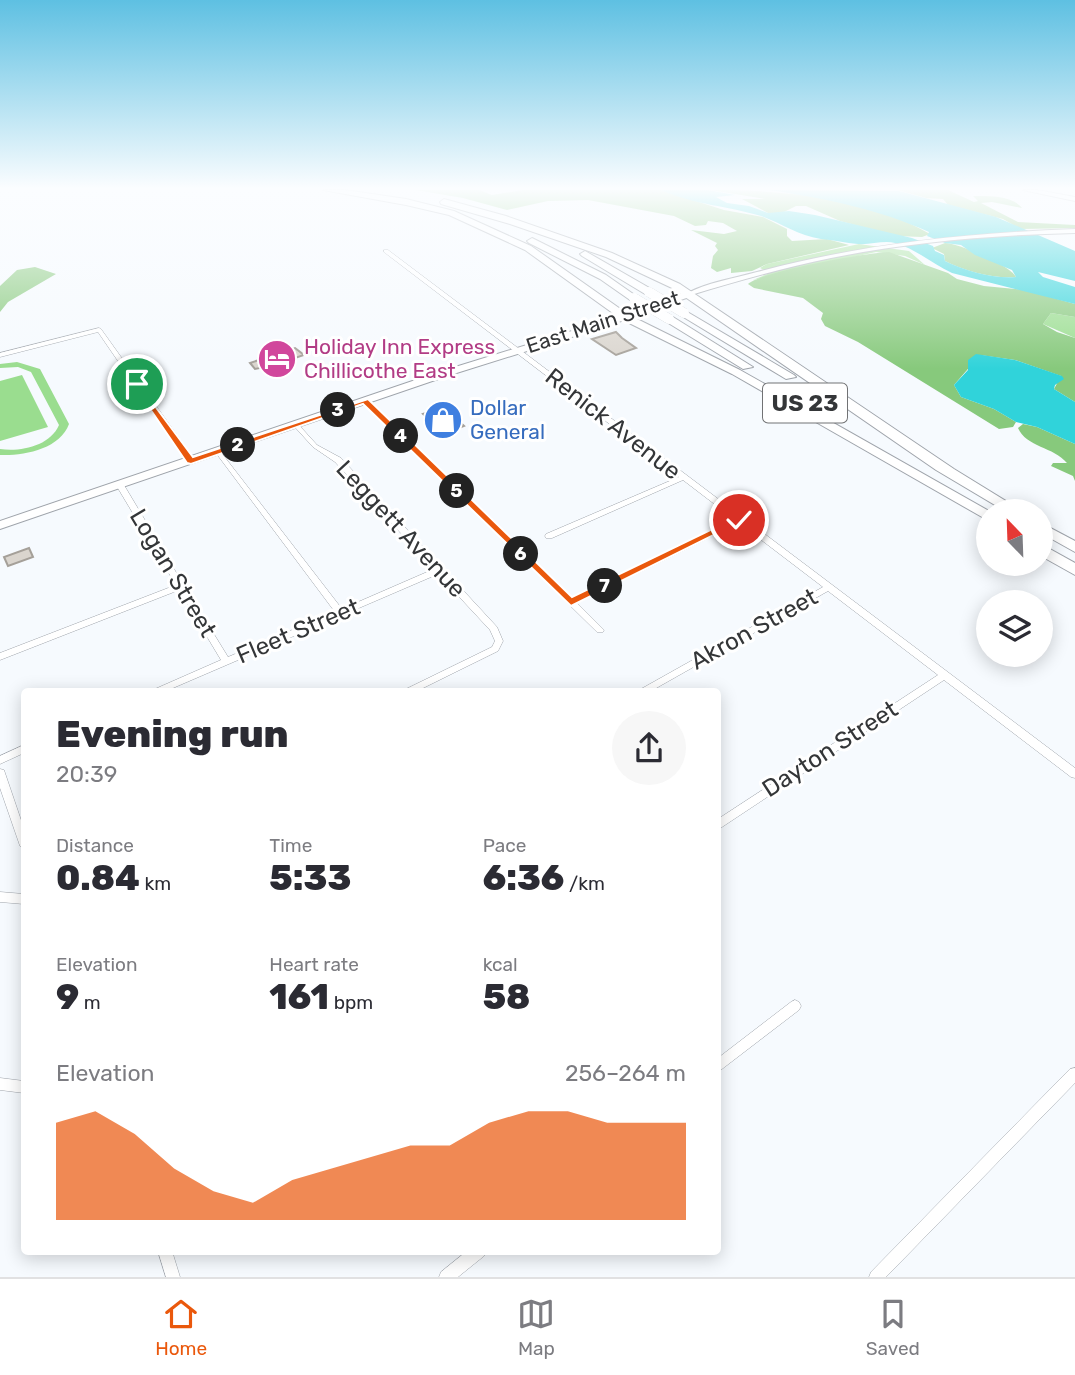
<!DOCTYPE html>
<html lang="en">
<head>
<meta charset="utf-8">
<style>
  body { margin:0; font-family:Rubik,sans-serif; background:#f7f7f7; color:#2b2b33; height:100vh; display:flex; flex-direction:column; font-size:26px; white-space:nowrap }
  * { box-sizing:border-box; margin:0 }
  p { font-size:23px; color:#7c7c81 }
  .icon { flex:none; width:38px; height:38px; fill:none; stroke:currentColor; stroke-width:2; stroke-linecap:round; stroke-linejoin:round }
  .map { position:relative; flex:1; overflow:hidden }
  .sheet { position:absolute; left:21px; top:688px; width:700px; height:567px; display:flex; flex-direction:column; background:#fff; border-radius:7px; box-shadow:0 4px 18px #0003 }
  .sheet>* { flex:none }
  .needle { width:46px; rotate:337deg }
  .buttons { position:absolute; left:976px; top:499px; display:grid; gap:14px }
  .buttons a { display:grid; place-items:center; width:77px; height:77px; border-radius:50%; background:#fff; box-shadow:0 4px 18px #0003; font-size:35px }
  .pin { position:absolute; display:grid; place-items:center; width:60px; height:60px; color:#fff; margin:-30px; border:4px solid #fff; border-radius:50%; box-shadow:0 2px 7px #0007 }
  .km { position:absolute; width:35px; height:35px; margin:-18px; border-radius:50%; background:#222; color:#fff; font-size:19px; line-height:35px; text-align:center }
  .round { display:grid; place-items:center; flex:none; width:74px; height:74px; border-radius:37px; background:#f7f7f7 }
  .summary { display:flex; align-items:center; justify-content:space-between; height:119px; padding:0 35px }
  h1 { font-size:38px; font-weight:800; line-height:52px }
  .figures { display:grid; grid-template-columns:repeat(3,1fr); gap:10px; height:119px; padding:7px 35px }
  .figures div { display:grid; align-content:center }
  .figures b { font-size:35px; font-weight:800 }
  .figures small { font-size:19px; font-weight:400 }
  .figures p { font-size:19px }
  .chart { height:196px; padding:14px 35px }
  .chart p { display:flex; justify-content:space-between }
  .chart svg { width:100%; height:126px; margin-top:7px; fill:#ea580c; opacity:.7 }
  .dock { display:flex; justify-content:space-around; align-items:center; height:98px; border-top:2px solid #e1e1e2; background:#fff; font-size:19px; color:#7c7c81 }
  .dock a { display:grid; justify-items:center; gap:4px }
  .dock .active { color:#ea580c }
  .map>svg:first-child { display:block }
  .green { fill:#9add8f }
  .forest { fill:#87c97c }
  .water { fill:#30d3da }
  .building { fill:#dad5ce; stroke:#a5a099; stroke-width:2 }
  .lines { fill:none; stroke-linecap:round; stroke-linejoin:round }
  .minor-casing { stroke:#9fa4ab; stroke-width:1 }
  .tertiary-casing { stroke:#9fa4ab; stroke-width:2 }
  .primary-casing { stroke:#9fa4ab; stroke-width:2 }
  .motorway-casing { stroke:#9fa4ab; stroke-width:2 }
  .minor { fill:#fff; fill-rule:evenodd }
  .tertiary { fill:#fff; fill-rule:evenodd }
  .primary { fill:#fff; fill-rule:evenodd }
  .motorway { fill:#fff; fill-rule:evenodd }
  .motorway-bridge-casing { stroke:#9fa4ab; stroke-width:10; stroke-linecap:butt }
  .motorway-bridge { stroke:#fff; stroke-width:10 }
  .route { fill:#ea580c; stroke:#fff; stroke-width:2 }
  .labels { text-anchor:middle; stroke-width:6; stroke-linejoin:round; paint-order:stroke }
  .far-street-label { font-size:21px; fill:#343638; stroke:#fff }
  .far-hotel-label { font-size:21px; fill:#b23c85; stroke:#fff; text-anchor:start }
  .far-shop-label { font-size:21px; fill:#366cbe; stroke:#fff; text-anchor:start }
  .shield { fill:#fff; stroke:#717274; stroke-width:2 }
  .shield-label { font-size:23px; font-weight:bold; fill:#343638 }
  .street-label { font-size:24px; fill:#343638; stroke:#fff }
</style>
</head>
<body>
<div class="map">
<svg width="1075" height="1277" viewBox="0 0 1075 1277">
  <rect width="100%" height="100%" fill="#f6fafe"/>
  <g class="green">
    <polygon points="859,244 909,251 925,265 905,256 876,252 753,280 770,273 760,268 767,264"/>
    <polygon points="1051,313 1075,317 1075,338 1043,324"/>
    <path d="M17 362 40 369 69 424C60 449 24 456 0 455V449C21 452 50 446 59 425L31 372 18 367 0 368V364Z"/>
    <polygon points="22,375 48,427 0,441 0,381"/>
  </g>
  <g class="forest">
    <polygon points="416,190 479,190 492,195 523,190 661,190 724,210 763,217 787,229 787,236 792,241 827,239 849,245 767,264 752,271 731,273 731,268 717,272 711,268 713,256 718,250 715,246 717,243 691,230 724,234 737,231 723,223 708,221 706,225 695,226 674,216 588,200 548,201 507,210 463,198"/>
    <path d="M711 190C781 190 868 197 930 234L922 237 896 236 840 221 806 206H796L782 213H768L742 199H765Z"/>
    <path d="M898 190H948L974 202 978 201 973 196C988 196 1012 195 1022 208L992 202 981 203 1018 222 1075 225V228L1020 229 1003 219 948 205 943 199 926 198Z"/>
    <path d="M945 243C958 243 1010 265 1016 277 994 279 964 271 945 261L944 254 932 248Z"/>
    <path d="M889 252 948 273 957 279 984 286 1025 290 1075 304V317L1051 313 1043 324 1057 332 1075 338V402L1054 389 1061 376 1015 360 980 355 954 385 961 397 994 409 1016 422 1013 427 999 429 858 342 825 326 821 319 823 313 803 298 754 288 748 284C763 271 865 253 889 252Z"/>
    <polygon points="35,267 56,274 8,302 0,312 0,286 17,270"/>
    <path d="M1023 424 1037 427 1075 444V481L1073 476 1051 466 1053 463H1067C1054 447 1026 447 1018 428Z"/>
  </g>
  <g class="water">
    <path d="M661 190H708L735 195 716 197 727 203 749 206 768 213 789 211 815 215 912 238 933 246 935 251 944 255 945 261C965 271 994 279 1016 277L1012 270 975 255 961 245 945 243 927 236 929 232C878 209 824 198 769 190L899 191 996 217 1075 251V281L1038 272 1043 277 1075 287V304L952 273C933 264 916 249 895 243 884 240 870 245 858 244 846 243 833 240 821 239 798 236 781 223 761 216 728 206 695 205 661 190Z"/>
    <polygon points="976,354 1015,360 1062,376 1064,379 1055,385 1054,389 1075,402 1075,444 1037,427 1016,422 994,409 961,397 954,385 968,370 968,360"/>
  </g>
  <g class="building">
    <polygon points="616,332 622,338 636,348 616,355 592,339"/>
    <polygon points="295,348 304,355 286,361 291,367 279,370 275,365 255,369 250,363"/>
    <polygon points="443,407 464,426 444,434 423,414"/>
    <polygon points="29,548 33,557 8,566 4,557"/>
  </g>
  <g class="lines">
    <g class="minor-casing">
      <g id="minor">
        <polygon points="384,250 388,250 1075,768 1075,778 1071,777 944,680 722,827 718,828 718,819 938,675 828,591 651,691 640,691 641,689 823,587 739,523 577,603 604,630 603,632 597,632 363,402 363,400 367,400 572,598 734,519 683,480 552,538 546,538 545,536 546,534 679,477 384,252"/>
        <polygon points="99,328 101,329 194,459 194,463 188,463 98,332 0,357 0,353"/>
        <polygon points="296,423 298,424 317,445 341,458 497,627 503,641 498,651 417,691 405,691 406,689 492,647 495,641 490,630 438,574 166,691 153,691 155,689 221,660 179,590 0,660 0,653 176,585 116,485 120,483 124,485 183,584 185,584 185,587 228,657 335,612 216,453 216,451 220,451 342,609 434,569 335,462 313,447 293,425"/>
        <polygon points="24,745 24,753 0,764 0,756"/>
        <polygon points="0,769 4,770 5,773 24,829 24,848 20,846 19,843 0,788"/>
        <polygon points="0,892 24,894 24,904 0,902"/>
        <polygon points="795,1000 799,1002 801,1006 799,1010 722,1069 718,1071 718,1058 791,1002"/>
        <polygon points="1075,1068 1075,1083 886,1277 869,1277 871,1272 1070,1069"/>
        <polygon points="0,1078 24,1081 24,1093 0,1090"/>
        <polygon points="158,1251 172,1251 180,1277 166,1277"/>
        <polygon points="467,1251 486,1251 484,1256 458,1277 439,1277 441,1272"/>
      </g>
    </g>
    <g class="tertiary-casing">
      <g id="tertiary">
        <polygon points="1023,190 1037,190 1075,197 1075,201"/>
        <path d="M1075 229V233C993 235 911 242 831 258 783 268 737 281 691 295L686 294C705 283 735 278 757 272 861 244 967 233 1075 229Z"/>
      </g>
    </g>
    <g class="primary-casing">
      <polygon id="primary" points="689,291 692,292 692,296 607,326 447,376 0,529 0,521 439,372 601,322"/>
    </g>
    <g class="motorway-casing">
      <g id="motorway">
        <polygon points="323,190 345,190 406,199 454,211 531,246 629,315 740,370 989,511 989,521 732,374 621,319 525,250 449,215 406,205"/>
        <polygon points="444,199 506,216 612,253 680,284 954,469 1022,511 1005,511 936,470 672,288 606,257 510,224 441,204 440,202"/>
        <polygon points="532,238 606,275 639,298 630,300 600,279 529,243 527,241"/>
        <polygon points="585,251 653,290 654,292 645,294 582,256 580,254"/>
        <polygon points="684,310 794,375 796,377 786,379 680,315 679,313"/>
        <polygon points="665,317 673,317 753,367 743,369 665,321"/>
        <polygon points="1041,523 1075,541 1075,552 1041,533"/>
        <polygon points="1041,544 1075,563 1075,575 1041,556"/>
      </g>
    </g>
    <use href="#minor" class="minor"/>
    <use href="#tertiary" class="tertiary"/>
    <use href="#primary" class="primary"/>
    <use href="#motorway" class="motorway"/>
    <g class="motorway-bridge-casing">
      <g id="motorway-bridge">
        <polyline points="649,292 684,313"/>
        <polyline points="634,298 669,319"/>
      </g>
    </g>
    <use href="#motorway-bridge" class="motorway-bridge"/>
  </g>
  <linearGradient id="sky" x2="0" y2="1"><stop stop-color="#5ec0e2"/><stop offset="0.51" stop-color="#fbfdff"/><stop offset="1" stop-color="#fbfdff" stop-opacity="0"/></linearGradient>
  <rect width="1075" height="369" fill="url(#sky)"/>
  <polygon class="route" points="137,382 193,457 368,399 572,597 735,518 744,520 571,606 363,404 191,464 187,463 133,384"/>
  <defs>
    <g id="hotel-disc" transform="scale(2.0125)"><circle r="9.5" fill="#d1479c" stroke="#fff"/><path d="M-6-4.5h1.5V1H6V5H4.5V3h-9V5H-6ZM-4 0a1.8 1.8 0 1 1 3.6 0ZM.5 0V-2.5h3Q6-2.5 6 0Z" fill="#fff"/></g>
    <g id="shop-disc" transform="scale(2.0125)"><circle r="9.5" fill="#3f7fe0" stroke="#fff"/><path d="M-5-2.5h2.3a2.7 3.5 0 0 1 5.4 0H5L5.5 6h-11ZM-1.5-2.5h3a1.5 2.3 0 0 0-3 0Z" fill="#fff"/></g>
  </defs>
  <g fill-rule="evenodd">
    <use href="#hotel-disc" x="277" y="359"/>
    <use href="#shop-disc" x="443" y="420"/>
  </g>
  <g class="labels">
    <g class="far-street-label">
      <text transform="translate(603 322) rotate(-18)" y="7">East Main Street</text>
    </g>
    <g class="far-hotel-label">
      <text x="304" y="354">Holiday Inn Express<tspan x="304" dy="24">Chillicothe East</tspan></text>
    </g>
    <g class="far-shop-label">
      <text x="470" y="415">Dollar<tspan x="470" dy="24">General</tspan></text>
    </g>
    <rect class="shield" x="763" y="383.5" width="84" height="39" rx="5"/>
    <g class="shield-label">
      <text x="805" y="411">US 23</text>
    </g>
    <g class="street-label">
      <text transform="translate(613 424) rotate(38)" y="8">Renick Avenue</text>
      <text transform="translate(401 529) rotate(47)" y="8">Leggett Avenue</text>
      <text transform="translate(173 573) rotate(59)" y="8">Logan Street</text>
      <text transform="translate(754 629) rotate(-29)" y="8">Akron Street</text>
      <text transform="translate(298 631) rotate(-23)" y="8">Fleet Street</text>
      <text transform="translate(830 749) rotate(-33)" y="8">Dayton Street</text>
    </g>
  </g>
</svg>
<div class="buttons">
<a><svg class="needle" viewBox="-14 -14 28 28"><path d="M0-13l5 13h-10z" fill="#e53935"/><path d="M0 13l5-13h-10z" fill="#7c7c81"/></svg></a>
<a><svg class="icon" aria-label="layers" viewBox="0 0 24 24"><path d="M12 4l9 5-9 5-9-5zM3 14l9 5 9-5"/></svg></a>
</div>
<div class="pin" style="left:137px;top:384px;background:#1e9e55"><svg class="icon" aria-label="arrive" viewBox="0 0 24 24"><path d="M6 21V4h12l-3 4 3 4H6"/></svg></div>
<div class="pin" style="left:739px;top:520px;background:#d93025"><svg class="icon" aria-label="check" viewBox="0 0 24 24"><path d="M5 12l5 5 9-10"/></svg></div>
<b class="km" style="left:238px;top:445px">2</b>
<b class="km" style="left:338px;top:410px">3</b>
<b class="km" style="left:401px;top:436px">4</b>
<b class="km" style="left:457px;top:491px">5</b>
<b class="km" style="left:521px;top:554px">6</b>
<b class="km" style="left:605px;top:586px">7</b>
<section class="sheet">
<div class="summary"><div><h1>Evening run</h1><p>20:39</p></div><a class="round"><svg class="icon" aria-label="share" viewBox="0 0 24 24"><path d="M12 15V3M7 8l5-5 5 5M5 13v7h14v-7"/></svg></a></div>
<div class="figures">
<div><p>Distance</p><b>0.84<small> km</small></b></div>
<div><p>Time</p><b>5:33</b></div>
<div><p>Pace</p><b>6:36<small> /km</small></b></div>
</div>
<div class="figures">
<div><p>Elevation</p><b>9<small> m</small></b></div>
<div><p>Heart rate</p><b>161<small> bpm</small></b></div>
<div><p>kcal</p><b>58</b></div>
</div>
<div class="chart"><p><span>Elevation</span>256–264 m</p>
<svg viewBox="0 0 160 44" preserveAspectRatio="none"><path d="M0 44V10L10 6L20 14L30 26L40 34L50 38L60 30L70 26L80 22L90 18L100 18L110 10L120 6L130 6L140 10L150 10L160 10V44z"/></svg>
</div>
</section>
</div>
<nav class="dock">
<a class="active"><svg class="icon" aria-label="home" viewBox="0 0 24 24"><path d="M3 11l9-7 9 7M6 9v11h12V9"/></svg>Home</a>
<a><svg class="icon" aria-label="map" viewBox="0 0 24 24"><path d="M3 6l6-2 6 2 6-2v14l-6 2-6-2-6 2zM9 4v14M15 6v14"/></svg>Map</a>
<a><svg class="icon" aria-label="saved" viewBox="0 0 24 24"><path d="M7 4h10v16l-5-4-5 4z"/></svg>Saved</a>
</nav>
</body>
</html>
